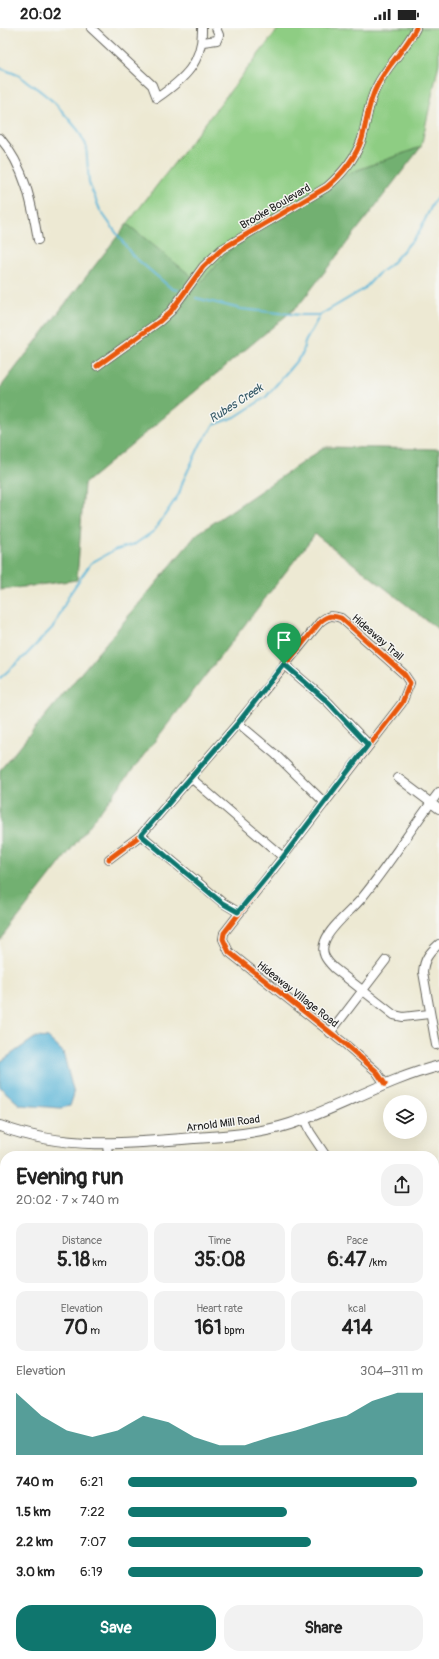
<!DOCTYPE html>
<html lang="en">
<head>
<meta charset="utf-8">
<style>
  body { margin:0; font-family:Pangolin,sans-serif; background:#f2f2f2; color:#222; height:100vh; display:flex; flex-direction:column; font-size:15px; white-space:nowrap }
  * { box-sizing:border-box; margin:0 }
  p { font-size:13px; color:#767676 }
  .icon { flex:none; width:22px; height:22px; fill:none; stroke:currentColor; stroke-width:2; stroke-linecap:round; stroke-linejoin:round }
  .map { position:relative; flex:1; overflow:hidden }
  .panel { position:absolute; left:0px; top:1123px; width:439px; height:508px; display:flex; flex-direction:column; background:#fff; border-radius:16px 16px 0 0; box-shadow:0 4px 16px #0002 }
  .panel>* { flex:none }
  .tools { position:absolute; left:383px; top:1067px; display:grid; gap:8px }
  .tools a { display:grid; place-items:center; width:44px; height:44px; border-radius:50%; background:#fff; box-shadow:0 4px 16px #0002; font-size:20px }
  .pin { position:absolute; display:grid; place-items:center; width:34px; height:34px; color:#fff; margin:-41px -17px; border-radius:50% 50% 50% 0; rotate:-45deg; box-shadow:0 0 4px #0007 }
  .pin .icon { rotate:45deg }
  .round { display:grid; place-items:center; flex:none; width:42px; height:42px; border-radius:16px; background:#f2f2f2 }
  .head { display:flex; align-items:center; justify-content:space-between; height:68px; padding:0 16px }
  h1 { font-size:22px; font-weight:800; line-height:30px }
  .figures { display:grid; grid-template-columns:repeat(3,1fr); gap:6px; height:68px; padding:4px 16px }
  .figures div { display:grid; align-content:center; border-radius:10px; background:#f2f2f2; text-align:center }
  .figures b { font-size:20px; font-weight:800 }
  .figures small { font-size:11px; font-weight:400 }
  .figures p { font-size:11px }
  .chart { height:112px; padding:8px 16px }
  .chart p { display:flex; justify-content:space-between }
  .chart svg { width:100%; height:72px; margin-top:4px; fill:#0f766e; opacity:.7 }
  .action { display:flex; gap:8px; margin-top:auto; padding:8px 16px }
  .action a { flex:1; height:46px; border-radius:16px; background:#0f766e; color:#fff; font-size:16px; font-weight:800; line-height:46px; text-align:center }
  .action a+a { background:#f2f2f2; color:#222 }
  ul { padding:0 16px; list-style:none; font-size:13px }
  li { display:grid; grid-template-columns:64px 48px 1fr; align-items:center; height:30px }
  li i { height:10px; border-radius:5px; background:#0f766e }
  .status { display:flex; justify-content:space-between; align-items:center; height:28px; padding:0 20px; background:#fff; direction:ltr }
  .status svg { height:11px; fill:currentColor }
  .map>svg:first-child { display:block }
  .green { fill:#8ecd83; stroke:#557450 }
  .forest { fill:#72b071; stroke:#476646 }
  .water { fill:#5ab5d8; stroke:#3b687a }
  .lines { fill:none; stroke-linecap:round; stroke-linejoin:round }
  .stream { stroke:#5ab5d8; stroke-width:2 }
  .minor-casing { stroke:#65645c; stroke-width:10 }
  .major-casing { stroke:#65645c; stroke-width:12 }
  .minor { stroke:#fff; stroke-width:8 }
  .major { stroke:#fff; stroke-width:10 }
  .cycleway-casing { stroke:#f6f6f2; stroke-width:8 }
  .cycleway { stroke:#e8590c; stroke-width:5 }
  .route-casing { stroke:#fff; stroke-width:8 }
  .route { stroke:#0f766e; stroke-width:5 }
  .labels { text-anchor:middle; stroke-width:3; stroke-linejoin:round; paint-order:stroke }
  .street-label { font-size:11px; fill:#1c1c1c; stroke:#f6f6f2 }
  .water-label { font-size:12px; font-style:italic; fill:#355967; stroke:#f6f6f2 }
</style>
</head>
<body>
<div class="status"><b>20:02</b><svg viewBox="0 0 49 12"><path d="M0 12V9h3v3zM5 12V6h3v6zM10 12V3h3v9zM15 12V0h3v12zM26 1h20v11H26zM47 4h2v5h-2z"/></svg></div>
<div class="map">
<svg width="439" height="1631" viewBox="0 0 439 1631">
  <rect width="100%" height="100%" fill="#f6f6f2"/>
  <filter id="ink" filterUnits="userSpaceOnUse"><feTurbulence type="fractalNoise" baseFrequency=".025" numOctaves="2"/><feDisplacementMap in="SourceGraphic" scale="8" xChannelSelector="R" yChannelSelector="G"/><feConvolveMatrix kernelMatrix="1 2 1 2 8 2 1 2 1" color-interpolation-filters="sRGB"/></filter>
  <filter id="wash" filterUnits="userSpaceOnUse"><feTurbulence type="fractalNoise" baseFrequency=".012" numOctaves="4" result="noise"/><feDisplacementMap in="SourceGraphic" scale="16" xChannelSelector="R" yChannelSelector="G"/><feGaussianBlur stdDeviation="0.9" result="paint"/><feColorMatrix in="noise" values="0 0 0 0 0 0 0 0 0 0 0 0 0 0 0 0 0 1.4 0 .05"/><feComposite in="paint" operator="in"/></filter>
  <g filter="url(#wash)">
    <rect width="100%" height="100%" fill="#ede9d3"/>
    <g class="green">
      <polygon points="279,0 439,0 439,35 421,119 336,150 237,214 200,256 127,196"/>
      <polygon points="434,1336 439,1340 439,1631 351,1631 345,1626 434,1626"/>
    </g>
    <g class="forest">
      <polygon points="421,119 299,277 84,456 77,552 0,562 0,360 127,196 200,255 237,214 336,150"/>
      <polygon points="325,419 439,421 439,602 315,506 0,913 0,742 197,506"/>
    </g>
    <polygon class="water" points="36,1009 48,1010 63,1024 74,1066 70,1078 61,1080 20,1077 0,1059 0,1034"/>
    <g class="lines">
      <g class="stream">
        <polyline points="0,40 18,47 39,62 55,75 78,102 86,117 89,155 100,182 132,227 172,261 178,262"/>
        <polyline points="196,270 241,281 300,287 320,287"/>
        <polyline points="0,650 25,628 55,597 69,567 91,535 114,522 135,516 154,503 179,466 183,453 201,415 214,397 235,389 266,369 303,325 304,316 320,287 364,261 378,246 390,237 418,206 434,173 439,167"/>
      </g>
    </g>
  </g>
  <g filter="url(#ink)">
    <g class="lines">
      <g class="minor-casing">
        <g id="minor">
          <path d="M91 0 152 57 157 70C184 51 203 35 202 0"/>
          <polyline points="203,14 217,12 219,7 216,0"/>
          <path d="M0 110C25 139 32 176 38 212"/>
          <path d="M97 338 160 293 171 283 203 239 222 221 327 159C343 145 355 131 362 111 367 93 368 74 377 58 387 37 406 21 416 0"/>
          <polyline points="284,636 328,674 369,717"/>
          <polyline points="238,695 275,726 325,775"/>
          <polyline points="191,750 283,829"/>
          <polyline points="398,750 439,781"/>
          <polyline points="141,807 223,875 238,884"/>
          <path d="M109 831 141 807 238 695 320 594C328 587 332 587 341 590L404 646 410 655 402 675 224 905 223 911 229 924 345 1016 376 1043 385 1056"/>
          <path d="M429 986 403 989 394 987 334 940C326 932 320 925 325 913 330 899 351 883 361 871 389 837 412 799 439 764"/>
          <polyline points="330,1005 386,932"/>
          <path d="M436 1017 423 944C424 931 429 925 439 916"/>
          <polyline points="304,1091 310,1104 326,1128"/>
          <polyline points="107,1116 108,1128"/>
          <polyline points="434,1218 439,1222"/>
          <polyline points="0,1352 5,1347"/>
          <polyline points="0,1456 5,1461"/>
          <polyline points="0,1628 4,1631"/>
          <polyline points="87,1631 89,1626"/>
          <polyline points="213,1631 215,1626"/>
        </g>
      </g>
      <g class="major-casing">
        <path id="major" d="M0 1098C63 1122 128 1116 194 1110 226 1108 259 1106 290 1096 341 1079 387 1051 439 1038"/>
      </g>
      <use href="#minor" class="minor"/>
      <use href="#major" class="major"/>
      <g class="cycleway-casing">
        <g id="cycleway">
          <path d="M97 338 160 293 171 283 203 239 222 221 327 159C343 145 355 131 362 111 367 93 368 74 377 58 387 37 406 21 416 0"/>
          <path d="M109 831 141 807 238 695 320 594C328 587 332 587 341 590L404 646 410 655 402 675 224 905 223 911 229 924 345 1016 376 1043 385 1056"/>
        </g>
      </g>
      <use href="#cycleway" class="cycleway"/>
    </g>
  </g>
  <g class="lines" filter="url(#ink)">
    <g class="route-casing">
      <polygon id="route" points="284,636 328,674 368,717 283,829 238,884 222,875 141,807 238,695"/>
    </g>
    <use href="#route" class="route"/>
  </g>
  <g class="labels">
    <g class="street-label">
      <text transform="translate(275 178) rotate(-30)" y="4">Brooke Boulevard</text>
      <text transform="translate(378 609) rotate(41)" y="4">Hideaway Trail</text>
      <text transform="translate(298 966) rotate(38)" y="4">Hideaway Village Road</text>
      <text transform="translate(223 1095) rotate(-7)" y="4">Arnold Mill Road</text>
    </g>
    <g class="water-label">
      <text transform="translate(236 375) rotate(-33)" y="4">Rubes Creek</text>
    </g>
  </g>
</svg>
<div class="tools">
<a><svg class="icon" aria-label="layers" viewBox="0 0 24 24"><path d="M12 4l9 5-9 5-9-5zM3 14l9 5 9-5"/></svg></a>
</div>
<div class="pin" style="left:284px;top:636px;background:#1e9e55"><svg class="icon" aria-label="arrive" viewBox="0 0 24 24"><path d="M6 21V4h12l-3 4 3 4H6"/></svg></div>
<section class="panel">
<div class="head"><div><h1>Evening run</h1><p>20:02 · 7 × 740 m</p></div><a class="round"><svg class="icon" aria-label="share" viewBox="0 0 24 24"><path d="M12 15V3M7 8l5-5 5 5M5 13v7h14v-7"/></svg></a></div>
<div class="figures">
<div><p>Distance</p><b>5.18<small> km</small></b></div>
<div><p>Time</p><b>35:08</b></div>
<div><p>Pace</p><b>6:47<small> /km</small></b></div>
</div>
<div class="figures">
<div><p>Elevation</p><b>70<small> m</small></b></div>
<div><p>Heart rate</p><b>161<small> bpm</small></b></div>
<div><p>kcal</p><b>414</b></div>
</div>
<div class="chart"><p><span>Elevation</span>304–311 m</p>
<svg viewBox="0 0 160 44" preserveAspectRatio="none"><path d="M0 44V6L10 20L20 29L30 33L40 29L50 20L60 24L70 33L80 38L90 38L100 33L110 29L120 24L130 20L140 11L150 6L160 6V44z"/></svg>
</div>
<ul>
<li><b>740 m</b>6:21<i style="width:98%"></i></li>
<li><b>1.5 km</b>7:22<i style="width:54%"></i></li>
<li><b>2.2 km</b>7:07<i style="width:62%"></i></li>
<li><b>3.0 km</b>6:19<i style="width:100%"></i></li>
</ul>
<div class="action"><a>Save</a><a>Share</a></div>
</section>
</div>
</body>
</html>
